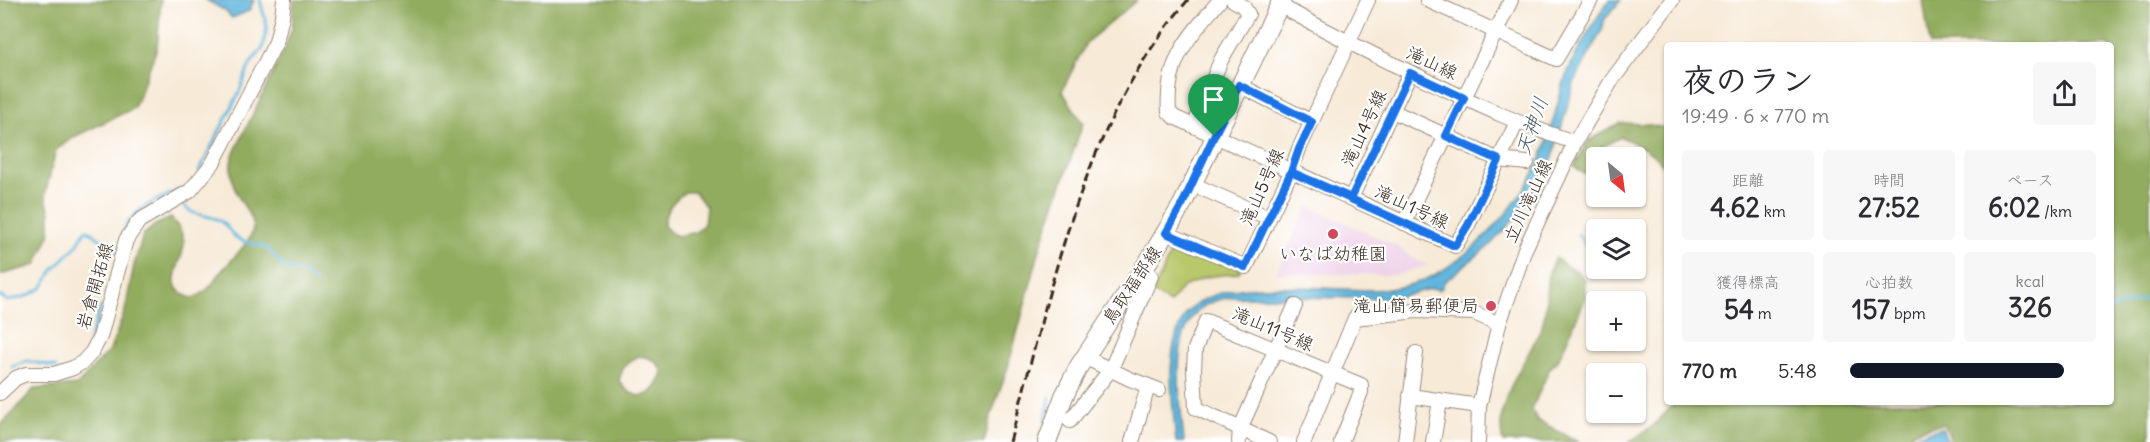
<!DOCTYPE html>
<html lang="ja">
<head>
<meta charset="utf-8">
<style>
  body { margin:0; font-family:Delius,"Klee One",sans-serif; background:#f7f7f7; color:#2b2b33; height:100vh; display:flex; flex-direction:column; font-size:22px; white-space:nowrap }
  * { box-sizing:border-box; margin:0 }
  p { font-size:20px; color:#7c7c81 }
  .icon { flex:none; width:33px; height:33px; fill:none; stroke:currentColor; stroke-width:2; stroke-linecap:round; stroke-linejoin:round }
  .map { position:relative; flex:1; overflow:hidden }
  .sheet { position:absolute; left:1664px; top:42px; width:450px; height:363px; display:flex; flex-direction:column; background:#fff; border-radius:6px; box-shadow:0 2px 4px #0004 }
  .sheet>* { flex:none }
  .needle { width:39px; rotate:151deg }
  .controls { position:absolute; left:1586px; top:147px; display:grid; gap:12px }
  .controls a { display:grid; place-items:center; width:60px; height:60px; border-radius:6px; background:#fff; box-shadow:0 2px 4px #0004; font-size:30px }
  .pin { position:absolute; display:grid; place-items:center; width:51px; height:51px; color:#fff; margin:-62px -26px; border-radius:50% 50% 50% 0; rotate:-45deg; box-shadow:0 0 6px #0007 }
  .pin .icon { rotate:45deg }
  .round { display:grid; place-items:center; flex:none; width:63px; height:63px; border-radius:6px; background:#f7f7f7 }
  .overview { display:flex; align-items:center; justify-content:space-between; height:102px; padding:0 18px }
  h1 { font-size:33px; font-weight:700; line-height:45px }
  .stats { display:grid; grid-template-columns:repeat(3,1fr); gap:9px; height:102px; padding:6px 18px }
  .stats div { display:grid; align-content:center; border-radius:6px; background:#f7f7f7; text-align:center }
  .stats b { font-size:26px; font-weight:700 }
  .stats small { font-size:16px; font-weight:400 }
  .stats p { font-size:16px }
  ul { padding:0 18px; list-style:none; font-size:20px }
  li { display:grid; grid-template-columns:96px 72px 1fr; align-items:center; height:45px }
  li i { height:15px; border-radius:8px; background:#111827 }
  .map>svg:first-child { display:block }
  .built { fill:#eed0e8 }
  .green { fill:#b8c86a; stroke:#7a7944; stroke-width:1.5 }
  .forest { fill:#92ac5e; stroke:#666b3e; stroke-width:1.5; fill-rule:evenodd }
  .water { fill:#60b6dd; stroke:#4e707e; stroke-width:1.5 }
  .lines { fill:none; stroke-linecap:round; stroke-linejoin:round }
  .stream { stroke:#60b6dd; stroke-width:3 }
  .minor-casing { stroke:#998a7a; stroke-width:16 }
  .major-casing { stroke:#998a7a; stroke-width:20 }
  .minor { stroke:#fff; stroke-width:14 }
  .major { stroke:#fff; stroke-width:18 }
  .rail { stroke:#3b2a1e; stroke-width:3; stroke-dasharray:9 4.5; stroke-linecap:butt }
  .route-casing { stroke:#fff; stroke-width:12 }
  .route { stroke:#1a73e8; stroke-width:8 }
  .poi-dot { fill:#d1495b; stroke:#fff; stroke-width:2 }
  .labels { text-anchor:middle; stroke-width:4.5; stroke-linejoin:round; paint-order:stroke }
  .street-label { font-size:18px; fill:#3b2a1e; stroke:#fff }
  .poi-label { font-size:18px; fill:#3b2a1e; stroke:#fff }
  .water-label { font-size:20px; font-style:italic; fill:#485b61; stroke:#fff }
</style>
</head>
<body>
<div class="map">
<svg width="2150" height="442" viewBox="0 0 2150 442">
  <rect width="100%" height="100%" fill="#fff"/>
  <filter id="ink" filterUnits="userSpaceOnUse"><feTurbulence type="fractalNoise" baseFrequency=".0167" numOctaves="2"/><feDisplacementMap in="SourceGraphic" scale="12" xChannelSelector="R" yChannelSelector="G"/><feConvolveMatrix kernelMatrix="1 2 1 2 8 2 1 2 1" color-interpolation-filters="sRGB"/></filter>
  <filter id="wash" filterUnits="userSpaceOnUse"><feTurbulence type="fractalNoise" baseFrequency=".008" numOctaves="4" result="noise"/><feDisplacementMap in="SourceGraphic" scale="24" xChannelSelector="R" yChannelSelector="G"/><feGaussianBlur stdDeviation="1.35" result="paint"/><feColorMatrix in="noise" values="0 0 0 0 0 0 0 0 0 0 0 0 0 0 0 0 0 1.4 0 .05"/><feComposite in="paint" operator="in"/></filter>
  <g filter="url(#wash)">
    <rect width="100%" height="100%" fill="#f7ead7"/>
    <polygon class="built" points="1308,206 1398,247 1412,258 1427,265 1396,275 1276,273"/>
    <polygon class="green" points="1178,244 1241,269 1238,273 1206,277 1183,287 1170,303 1153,293 1173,247"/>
    <g class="forest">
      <polygon points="0,0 161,0 157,48 134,108 74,137 56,150 45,195 50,212 50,235 36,265 0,275"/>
      <path d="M294 0H1137L1086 43 1062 91 1083 123 1041 245 1008 367 990 418 984 442H0V426L34 389 77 385 110 350 125 311 134 265 143 235 155 225 171 218C178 226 184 234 184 244 182 266 160 288 192 298 209 293 214 280 225 267 234 257 245 247 251 235 257 221 247 212 241 201 233 188 229 172 232 157L285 48 292 28ZM685 192H695L706 207 704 224 696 232 678 236 671 233 664 226C664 211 673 201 685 192ZM639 356C651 358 657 360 663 372 655 398 636 405 619 381 622 368 626 362 639 356Z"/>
      <polygon points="1923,0 2150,0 2150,442 1951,442 1948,432 1943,424 1920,429 1911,434 1910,442 1629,442 1654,425 1676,402 2110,402 2110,45 1930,45"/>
      <path d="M1620 123 1645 124 1666 128V169C1654 153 1640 145 1621 137L1602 147 1595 165 1584 174 1574 166 1588 141Z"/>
      <path d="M1556 258 1566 266 1578 271 1585 281V299L1559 358 1549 370 1532 409 1537 420 1579 442H1503C1492 399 1528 363 1542 325 1551 303 1540 280 1556 258Z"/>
    </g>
    <g class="water">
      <polygon points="206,0 254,0 249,11 232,18 224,10"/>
      <path d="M1609 0H1621L1604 20 1603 28 1574 83 1552 160 1533 193 1508 226 1489 246 1444 282 1442 288 1438 290 1433 288 1396 298 1235 297C1224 298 1213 300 1204 306 1167 328 1181 406 1184 442H1176C1173 403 1164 357 1182 321 1209 266 1338 295 1389 289 1424 285 1446 270 1473 248 1500 224 1527 191 1541 158 1552 132 1556 105 1565 79 1576 51 1592 25 1609 0Z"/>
      <polygon points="1942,428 1948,442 1914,442 1917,435"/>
    </g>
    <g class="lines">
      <g class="stream">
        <polyline points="199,171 239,93 250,64 263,48 267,27 260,0"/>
        <path d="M182 203C191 217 206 214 219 220 227 225 229 231 235 237 244 244 256 243 266 248 273 252 276 260 282 265 293 273 302 269 315 282"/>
        <polyline points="1578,234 1596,262"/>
        <path d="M122 236C131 206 157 202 182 188"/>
        <polyline points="1600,268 1600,269"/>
        <polyline points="0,296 8,301 27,296 42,288 54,269 77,245 85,231 88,230 117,252"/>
        <polyline points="2110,309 2150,298"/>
        <polyline points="89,343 101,307"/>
        <polyline points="12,367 28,361 56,367"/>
        <polyline points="1045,423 1050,397"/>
      </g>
    </g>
  </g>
  <g filter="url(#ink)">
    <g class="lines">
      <g class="minor-casing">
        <g id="minor">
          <path d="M1220 0C1189 38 1165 59 1169 112L1174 117 1455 246 1468 225 1517 122"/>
          <polyline points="1427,0 1556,59 1591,0"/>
          <path d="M1279 5C1329 33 1379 58 1431 82 1478 105 1525 127 1575 142"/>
          <polyline points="1239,85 1312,122"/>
          <polyline points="1392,111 1499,160 1527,163"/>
          <polyline points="1194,126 1221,60 1248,14 1243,6 1233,0"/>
          <polyline points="1192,184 1269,218"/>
          <polyline points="1351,198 1410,73"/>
          <polyline points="1404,223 1511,0"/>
          <polyline points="1166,233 1246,267 1291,172 1299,149 1368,0"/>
          <polyline points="1084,357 1130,379 1159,390"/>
          <polyline points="0,393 16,378 26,374 54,374 73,368 83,362 92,352 100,337 126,240 139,221 190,191 213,163 276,42 282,16 284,0"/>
          <polyline points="1410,396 1479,406"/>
          <polyline points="1070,421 1111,369 1151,276"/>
          <polyline points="1132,442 1148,386"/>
          <polyline points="1239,442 1240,429 1295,306"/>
          <polyline points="1269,442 1196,408 1194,371 1195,349 1206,321 1361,385 1361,392 1341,442"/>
          <polyline points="1304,442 1355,318 1416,311 1474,313 1499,324"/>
          <polyline points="1405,442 1416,353"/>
          <polyline points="1433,442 1440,401"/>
          <polyline points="1478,442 1479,406 1499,324 1525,249 1575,142 1612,80 1672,0"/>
        </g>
      </g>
      <g class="major-casing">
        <polyline id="major" points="1047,442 1064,396 1079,366 1148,262 1183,203 1282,0"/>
      </g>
      <use href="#minor" class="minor"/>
      <use href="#major" class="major"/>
      <path class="rail" d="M1010 442C1051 290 1082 123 1188 0"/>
    </g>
  </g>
  <g class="lines" filter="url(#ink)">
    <g class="route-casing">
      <polyline id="route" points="1214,136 1183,203 1166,233 1245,267 1291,172 1455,246 1468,225 1499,160 1446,136 1464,98 1410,73 1351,198 1291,172 1299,149 1312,122 1239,85 1214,136"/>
    </g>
    <use href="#route" class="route"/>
  </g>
  <g class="poi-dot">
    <circle cx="1333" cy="234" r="6"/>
    <circle cx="1491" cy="306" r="6"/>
  </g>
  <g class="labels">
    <g class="street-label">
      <text transform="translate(1432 63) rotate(25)" y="6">滝山線</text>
      <text transform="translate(1364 128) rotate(-65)" y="6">滝山4号線</text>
      <text transform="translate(1262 187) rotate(-66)" y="6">滝山5号線</text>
      <text transform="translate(1528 201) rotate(-65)" y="6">立川滝山線</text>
      <text transform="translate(1412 207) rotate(25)" y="6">滝山1号線</text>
      <text transform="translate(1132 285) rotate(-56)" y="6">鳥取福部線</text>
      <text transform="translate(95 286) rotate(-74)" y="6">岩倉開拓線</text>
      <text transform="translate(1273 329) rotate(23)" y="6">滝山11号線</text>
    </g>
    <g class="poi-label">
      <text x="1333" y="260">いなば幼稚園</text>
      <text x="1479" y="312" text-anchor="end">滝山簡易郵便局</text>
    </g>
    <g class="water-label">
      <text transform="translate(1532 126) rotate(-71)" y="7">天神川</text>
    </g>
  </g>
</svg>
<div class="controls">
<a><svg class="needle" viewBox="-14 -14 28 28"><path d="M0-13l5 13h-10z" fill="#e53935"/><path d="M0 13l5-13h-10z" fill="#7c7c81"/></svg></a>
<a><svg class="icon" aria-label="layers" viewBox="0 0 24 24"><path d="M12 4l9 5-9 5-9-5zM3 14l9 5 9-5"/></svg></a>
<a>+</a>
<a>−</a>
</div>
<div class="pin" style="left:1214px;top:136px;background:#1e9e55"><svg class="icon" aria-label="arrive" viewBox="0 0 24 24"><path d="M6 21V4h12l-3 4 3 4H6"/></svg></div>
<section class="sheet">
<div class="overview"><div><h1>夜のラン</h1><p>19:49 · 6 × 770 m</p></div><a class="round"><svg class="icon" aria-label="share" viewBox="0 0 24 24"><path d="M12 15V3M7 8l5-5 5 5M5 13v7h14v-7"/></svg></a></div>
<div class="stats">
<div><p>距離</p><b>4.62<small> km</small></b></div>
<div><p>時間</p><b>27:52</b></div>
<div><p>ペース</p><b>6:02<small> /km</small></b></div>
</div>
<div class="stats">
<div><p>獲得標高</p><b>54<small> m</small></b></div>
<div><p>心拍数</p><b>157<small> bpm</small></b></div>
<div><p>kcal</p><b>326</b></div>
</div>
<ul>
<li><b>770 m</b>5:48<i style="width:87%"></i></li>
</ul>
</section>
</div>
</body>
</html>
